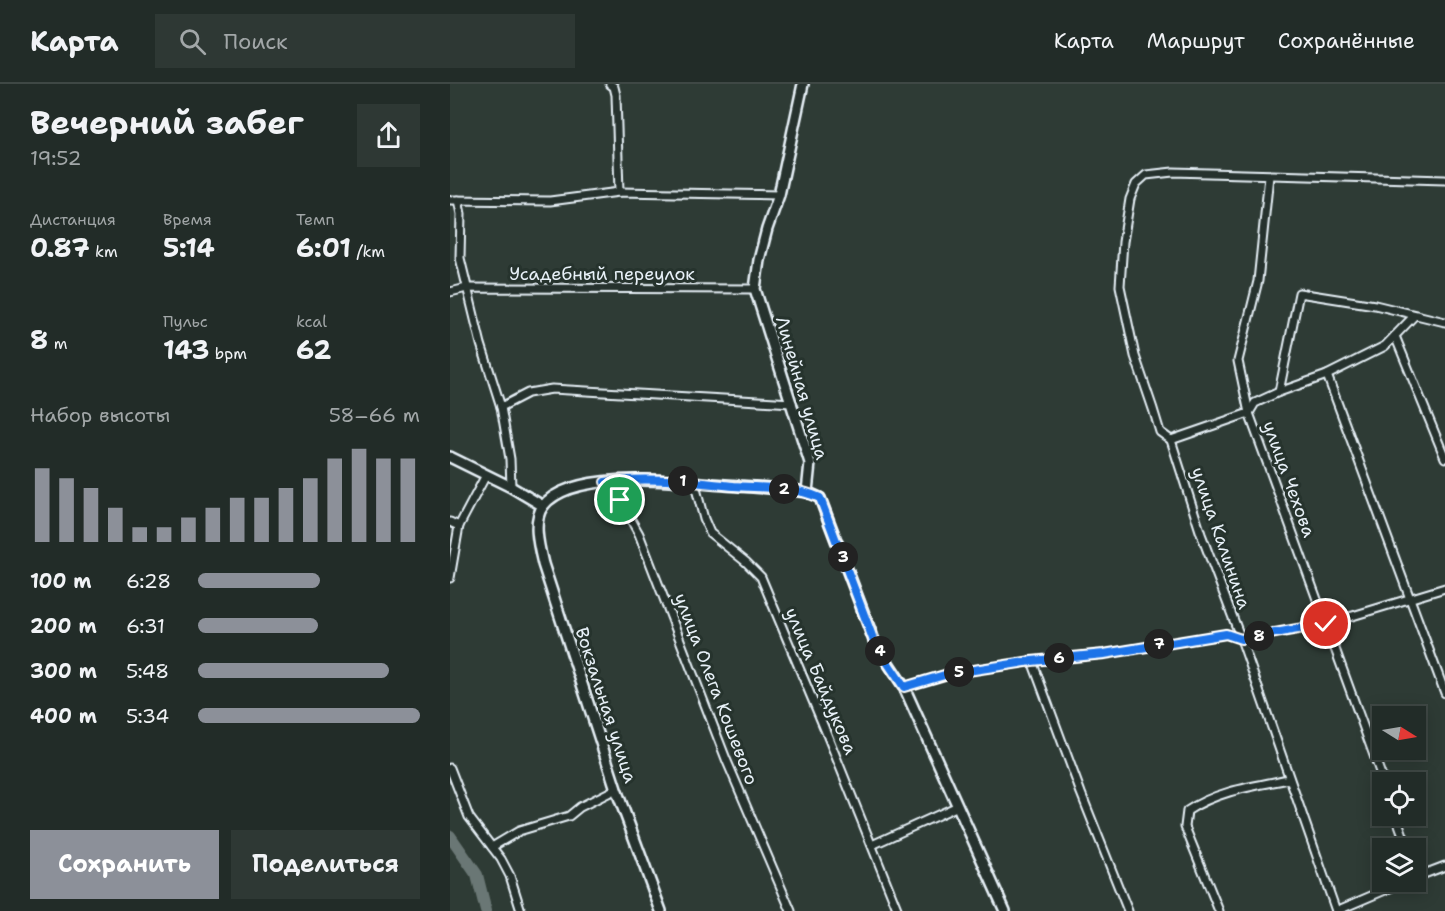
<!DOCTYPE html>
<html lang="ru">
<head>
<meta charset="utf-8">
<style>
  body { margin:0; font-family:"Shantell Sans",sans-serif; background:#2e3834; color:#f1f3f6; height:100vh; display:flex; flex-direction:column; font-size:22px; white-space:nowrap }
  * { box-sizing:border-box; margin:0 }
  p { font-size:20px; color:#a2a7a8 }
  .icon { flex:none; width:33px; height:33px; fill:none; stroke:currentColor; stroke-width:2; stroke-linecap:round; stroke-linejoin:round }
  .map { position:relative; flex:1; overflow:hidden }
  .sheet { display:flex; flex-direction:column; background:#222c28; width:450px }
  .sheet>* { flex:none }
  .needle { width:39px; rotate:101deg }
  .controls { position:absolute; left:922px; top:622px; display:grid; gap:12px }
  .controls a { display:grid; place-items:center; width:54px; height:54px; border-radius:0px; background:#222c28; box-shadow:0 3px 15px #0003,0 0 0 2px #3f4845; font-size:30px }
  .pin { position:absolute; display:grid; place-items:center; width:51px; height:51px; color:#fff; margin:-26px; border:3px solid #fff; border-radius:50%; box-shadow:0 2px 6px #0007 }
  .km { position:absolute; width:30px; height:30px; margin:-15px; border-radius:50%; background:#222; color:#fff; font-size:16px; line-height:30px; text-align:center }
  .round { display:grid; place-items:center; flex:none; width:63px; height:63px; border-radius:0px; background:#2e3834 }
  .overview { display:flex; align-items:center; justify-content:space-between; height:102px; padding:0 30px }
  h1 { font-size:33px; font-weight:700; line-height:45px }
  .metrics { display:grid; grid-template-columns:repeat(3,1fr); gap:9px; height:102px; padding:6px 30px }
  .metrics div { display:grid; align-content:center }
  .metrics b { font-size:26px; font-weight:700 }
  .metrics small { font-size:16px; font-weight:400 }
  .metrics p { font-size:16px }
  .chart { height:168px; padding:12px 30px }
  .chart p { display:flex; justify-content:space-between }
  .chart svg { width:100%; height:108px; margin-top:6px; stroke:#8c9099; stroke-width:6 }
  .action { display:flex; gap:12px; margin-top:auto; padding:12px 30px }
  .action a { flex:1; height:69px; border-radius:0px; background:#8c9099; color:#fff; font-size:24px; font-weight:700; line-height:69px; text-align:center }
  .action a+a { background:#2e3834; color:#f1f3f6 }
  ul { padding:0 30px; list-style:none; font-size:20px }
  li { display:grid; grid-template-columns:96px 72px 1fr; align-items:center; height:45px }
  li i { height:15px; border-radius:8px; background:#8c9099 }
  header { display:flex; align-items:center; gap:36px; box-sizing:border-box; height:84px; padding:0 30px; background:#222c28; border-bottom:2px solid #3f4845 }
  header strong { font-size:28px }
  nav { display:flex; gap:33px; margin-inline-start:auto; font-size:21px }
  .search { width:420px; height:54px; background:#2e3834; display:flex; align-items:center; gap:15px; box-sizing:border-box; padding:0 21px; border-radius:0px; color:#a2a7a8; font-size:22px }
  main { display:flex; flex:1; min-height:0 }
  .map>svg:first-child { display:block }
  .lines { fill:none; stroke-linecap:round; stroke-linejoin:round }
  .river { stroke:#6b7775; stroke-width:12 }
  .minor-casing { stroke:#e8f1f8; stroke-width:11 }
  .tertiary-casing { stroke:#e8f1f8; stroke-width:14 }
  .minor { stroke:#26332d; stroke-width:7 }
  .tertiary { stroke:#26332d; stroke-width:9 }
  .route-casing { stroke:#fff; stroke-width:12 }
  .route { stroke:#1a73e8; stroke-width:8 }
  .labels { text-anchor:middle; stroke-width:6; stroke-linejoin:round; paint-order:stroke }
  .street-label { font-size:18px; fill:#e8f1f8; stroke:#26332d }
</style>
</head>
<body>
<header>
<strong>Карта</strong>
<div class="search"><svg class="icon" aria-label="search" viewBox="0 0 24 24"><circle cx="10" cy="10" r="6"/><path d="M15 15l6 6"/></svg>Поиск</div>
<nav><a>Карта</a><a>Маршрут</a><a>Сохранённые</a></nav>
</header>
<main>
<section class="sheet">
<div class="overview"><div><h1>Вечерний забег</h1><p>19:52</p></div><a class="round"><svg class="icon" aria-label="share" viewBox="0 0 24 24"><path d="M12 15V3M7 8l5-5 5 5M5 13v7h14v-7"/></svg></a></div>
<div class="metrics">
<div><p>Дистанция</p><b>0.87<small> km</small></b></div>
<div><p>Время</p><b>5:14</b></div>
<div><p>Темп</p><b>6:01<small> /km</small></b></div>
</div>
<div class="metrics">
<div><b>8<small> m</small></b></div>
<div><p>Пульс</p><b>143<small> bpm</small></b></div>
<div><p>kcal</p><b>62</b></div>
</div>
<div class="chart"><p><span>Набор высоты</span>58–66 m</p>
<svg viewBox="0 0 160 44" preserveAspectRatio="none"><path d="M5 44V14M15 44V18M25 44V22M35 44V30M45 44V38M55 44V38M65 44V34M75 44V30M85 44V26M95 44V26M105 44V22M115 44V18M125 44V10M135 44V6M145 44V10M155 44V10"/></svg>
</div>
<ul>
<li><b>100 m</b>6:28<i style="width:55%"></i></li>
<li><b>200 m</b>6:31<i style="width:54%"></i></li>
<li><b>300 m</b>5:48<i style="width:86%"></i></li>
<li><b>400 m</b>5:34<i style="width:100%"></i></li>
</ul>
<div class="action"><a>Сохранить</a><a>Поделиться</a></div>
</section>
<div class="map">
<svg width="995" height="827" viewBox="0 0 995 827">
  <rect width="100%" height="100%" fill="#2e3b35"/>
  <filter id="ink" filterUnits="userSpaceOnUse"><feTurbulence type="fractalNoise" baseFrequency=".0167" numOctaves="2"/><feDisplacementMap in="SourceGraphic" scale="12" xChannelSelector="R" yChannelSelector="G"/><feConvolveMatrix kernelMatrix="1 2 1 2 8 2 1 2 1" color-interpolation-filters="sRGB"/></filter>
  <g filter="url(#ink)">
    <g class="lines">
      <polyline class="river" points="0,752 27,791 36,827"/>
      <g class="minor-casing">
        <g id="minor">
          <polyline points="160,0 164,3 166,11 169,108"/>
          <polyline points="819,92 808,197 788,277 799,329 934,699"/>
          <polyline points="0,116 100,117 169,108 329,111"/>
          <polyline points="8,116 11,130 10,174 31,260 51,323 60,375 61,403"/>
          <polyline points="0,208 17,204 305,205"/>
          <polyline points="964,232 935,262 877,291 829,308 849,209 925,221 995,238"/>
          <polyline points="945,252 995,374"/>
          <polyline points="877,291 995,609"/>
          <polyline points="51,323 78,309 102,305 342,319"/>
          <polyline points="721,356 799,329 805,319 829,308"/>
          <polyline points="244,397 254,435 260,449 296,478 311,493 376,648 448,827"/>
          <polyline points="155,398 170,416 189,450 276,675 341,827"/>
          <polyline points="0,438 9,442"/>
          <polyline points="0,494 9,442 36,391"/>
          <polyline points="582,577 631,709 678,827"/>
          <polyline points="454,603 498,590 582,577 654,570 776,550 791,555 876,540 995,504"/>
          <polyline points="0,684 19,733 51,775 60,792 71,827"/>
          <polyline points="946,732 958,765"/>
          <polyline points="422,761 508,722"/>
          <polyline points="42,763 69,747 119,732 130,723 166,705"/>
          <polyline points="966,793 995,782"/>
          <path d="M769 827 735 743 737 727C767 707 804 702 839 695"/>
          <polyline points="886,827 791,555 751,450 721,356 710,348 703,325 685,272 670,202 673,158 680,115 686,100 696,91 723,88 995,96"/>
          <polyline points="886,827 954,798"/>
        </g>
      </g>
      <g class="tertiary-casing">
        <g id="tertiary">
          <polyline points="353,0 329,111 317,145 309,176 305,205 360,379 357,408 370,414 425,559 454,603 555,827"/>
          <polyline points="0,373 61,403 93,422"/>
          <path d="M211 827 166 705 93 480C89 463 82 437 93 422 123 384 232 398 275 401 302 403 330 404 357 408"/>
        </g>
      </g>
      <use href="#minor" class="minor"/>
      <use href="#tertiary" class="tertiary"/>
    </g>
  </g>
  <g class="lines" filter="url(#ink)">
    <g class="route-casing">
      <path id="route" d="M170 416 155 398C198 392 241 398 284 402 313 404 344 402 370 414L425 560 454 603 498 590 582 577 654 570 776 550 791 555 876 540"/>
    </g>
    <use href="#route" class="route"/>
  </g>
  <g class="labels">
    <g class="street-label">
      <text x="152" y="196">Усадебный переулок</text>
      <text transform="translate(352 304) rotate(74)" y="6">Линейная улица</text>
      <text transform="translate(839 395) rotate(70)" y="6">улица Чехова</text>
      <text transform="translate(771 454) rotate(71)" y="6">улица Калинина</text>
      <text transform="translate(371 597) rotate(67)" y="6">улица Байдукова</text>
      <text transform="translate(266 605) rotate(69)" y="6">улица Олега Кошевого</text>
      <text transform="translate(156 621) rotate(72)" y="6">Вокзальная улица</text>
    </g>
  </g>
</svg>
<div class="controls">
<a><svg class="needle" viewBox="-14 -14 28 28"><path d="M0-13l5 13h-10z" fill="#e53935"/><path d="M0 13l5-13h-10z" fill="#a2a7a8"/></svg></a>
<a><svg class="icon" aria-label="locate" viewBox="0 0 24 24"><circle cx="12" cy="12" r="6"/><path d="M12 2v4M12 18v4M2 12h4M18 12h4"/></svg></a>
<a><svg class="icon" aria-label="layers" viewBox="0 0 24 24"><path d="M12 4l9 5-9 5-9-5zM3 14l9 5 9-5"/></svg></a>
</div>
<div class="pin" style="left:170px;top:416px;background:#1e9e55"><svg class="icon" aria-label="arrive" viewBox="0 0 24 24"><path d="M6 21V4h12l-3 4 3 4H6"/></svg></div>
<div class="pin" style="left:876px;top:540px;background:#d93025"><svg class="icon" aria-label="check" viewBox="0 0 24 24"><path d="M5 12l5 5 9-10"/></svg></div>
<b class="km" style="left:233px;top:397px">1</b>
<b class="km" style="left:334px;top:405px">2</b>
<b class="km" style="left:393px;top:473px">3</b>
<b class="km" style="left:430px;top:567px">4</b>
<b class="km" style="left:509px;top:588px">5</b>
<b class="km" style="left:609px;top:574px">6</b>
<b class="km" style="left:709px;top:560px">7</b>
<b class="km" style="left:809px;top:552px">8</b>
</div>
</main>
</body>
</html>
